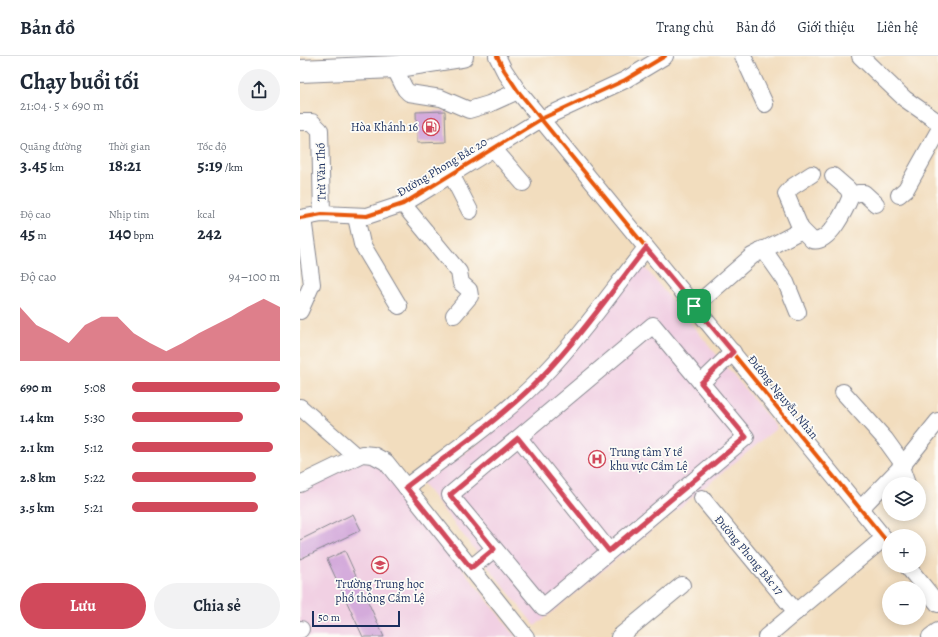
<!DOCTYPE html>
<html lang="vi">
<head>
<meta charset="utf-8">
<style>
  body { margin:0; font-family:Alegreya,serif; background:#f2f2f3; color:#1f2937; height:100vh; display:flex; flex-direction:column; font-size:15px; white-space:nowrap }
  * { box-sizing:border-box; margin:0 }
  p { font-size:13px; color:#747a83 }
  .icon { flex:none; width:22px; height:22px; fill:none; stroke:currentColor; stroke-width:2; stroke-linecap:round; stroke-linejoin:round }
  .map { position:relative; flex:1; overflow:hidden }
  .panel { display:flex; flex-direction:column; background:#fff; width:300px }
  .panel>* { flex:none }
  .tools { position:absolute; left:582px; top:421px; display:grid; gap:8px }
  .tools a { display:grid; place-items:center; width:44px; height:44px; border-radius:50%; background:#fff; box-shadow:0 2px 10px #0003; font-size:20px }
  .scale { position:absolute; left:12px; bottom:10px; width:88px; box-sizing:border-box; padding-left:4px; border:2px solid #1b2f5e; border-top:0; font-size:11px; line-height:14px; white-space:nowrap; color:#1b2f5e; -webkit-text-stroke:3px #fdfcf7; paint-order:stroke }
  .pin { position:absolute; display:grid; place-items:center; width:34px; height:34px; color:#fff; margin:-17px; border-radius:8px; box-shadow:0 2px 6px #0006 }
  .round { display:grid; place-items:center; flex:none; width:42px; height:42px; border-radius:21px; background:#f2f2f3 }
  .summary { display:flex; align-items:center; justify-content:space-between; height:68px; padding:0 20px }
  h1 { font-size:22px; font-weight:700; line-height:30px }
  .metrics { display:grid; grid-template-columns:repeat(3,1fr); gap:6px; height:68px; padding:4px 20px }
  .metrics div { display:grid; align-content:center }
  .metrics b { font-size:17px; font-weight:700 }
  .metrics small { font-size:11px; font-weight:400 }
  .metrics p { font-size:11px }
  .chart { height:112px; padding:8px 20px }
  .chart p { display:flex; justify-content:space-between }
  .chart svg { width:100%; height:72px; margin-top:4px; fill:#d1495b; opacity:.7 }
  .cta { display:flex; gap:8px; margin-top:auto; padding:8px 20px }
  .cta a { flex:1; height:46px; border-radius:24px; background:#d1495b; color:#fff; font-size:16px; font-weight:700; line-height:46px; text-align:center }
  .cta a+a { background:#f2f2f3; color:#1f2937 }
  ul { padding:0 20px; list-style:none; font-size:13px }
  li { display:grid; grid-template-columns:64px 48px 1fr; align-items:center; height:30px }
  li i { height:10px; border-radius:5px; background:#d1495b }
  header { display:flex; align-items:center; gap:24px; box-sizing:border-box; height:56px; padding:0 20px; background:#fff; border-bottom:1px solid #e0e1e3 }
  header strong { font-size:19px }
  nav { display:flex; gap:22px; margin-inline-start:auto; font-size:14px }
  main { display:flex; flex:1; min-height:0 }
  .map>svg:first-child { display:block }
  .built { fill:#f1d0e3 }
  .building { fill:#d4abdb }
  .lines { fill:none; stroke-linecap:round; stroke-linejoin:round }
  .minor-casing { stroke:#86868e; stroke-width:18 }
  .highway-casing { stroke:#86868e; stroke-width:24 }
  .minor { stroke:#fff; stroke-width:16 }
  .highway { stroke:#fff; stroke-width:22 }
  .cycleway-casing { stroke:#fdfcf7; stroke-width:6 }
  .cycleway { stroke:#e8590c; stroke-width:4 }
  .route-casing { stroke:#fff; stroke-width:8 }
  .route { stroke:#d1495b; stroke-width:5 }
  .labels { text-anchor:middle; stroke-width:3.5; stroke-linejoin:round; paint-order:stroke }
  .poi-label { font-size:12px; fill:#1b2f5e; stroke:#fdfcf7; text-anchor:end }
  .street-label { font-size:12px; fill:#1b2f5e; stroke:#fdfcf7 }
</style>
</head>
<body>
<header>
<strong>Bản đồ</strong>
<nav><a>Trang chủ</a><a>Bản đồ</a><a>Giới thiệu</a><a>Liên hệ</a></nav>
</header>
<main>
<section class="panel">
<div class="summary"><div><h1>Chạy buổi tối</h1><p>21:04 · 5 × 690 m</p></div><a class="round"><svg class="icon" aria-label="share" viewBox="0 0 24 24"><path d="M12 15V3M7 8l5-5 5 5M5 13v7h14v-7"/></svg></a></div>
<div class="metrics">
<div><p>Quãng đường</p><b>3.45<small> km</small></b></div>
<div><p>Thời gian</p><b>18:21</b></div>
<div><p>Tốc độ</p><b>5:19<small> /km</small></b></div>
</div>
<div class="metrics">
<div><p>Độ cao</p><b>45<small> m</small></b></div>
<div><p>Nhịp tim</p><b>140<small> bpm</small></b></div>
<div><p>kcal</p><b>242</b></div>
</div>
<div class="chart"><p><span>Độ cao</span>94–100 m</p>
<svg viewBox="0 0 160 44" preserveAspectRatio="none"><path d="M0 44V11L10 22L20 27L30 33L40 22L50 17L60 17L70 27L80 33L90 38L100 33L110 27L120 22L130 17L140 11L150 6L160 11V44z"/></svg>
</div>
<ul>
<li><b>690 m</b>5:08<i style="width:100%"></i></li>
<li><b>1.4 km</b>5:30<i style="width:75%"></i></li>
<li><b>2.1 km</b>5:12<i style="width:95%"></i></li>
<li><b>2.8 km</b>5:22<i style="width:84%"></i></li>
<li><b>3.5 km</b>5:21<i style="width:85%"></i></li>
</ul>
<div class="cta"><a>Lưu</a><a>Chia sẻ</a></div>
</section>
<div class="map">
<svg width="638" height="581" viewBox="0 0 638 581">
  <rect width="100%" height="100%" fill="#fdfcf7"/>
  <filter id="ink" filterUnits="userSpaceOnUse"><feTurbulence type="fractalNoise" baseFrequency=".025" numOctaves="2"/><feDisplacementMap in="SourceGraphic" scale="8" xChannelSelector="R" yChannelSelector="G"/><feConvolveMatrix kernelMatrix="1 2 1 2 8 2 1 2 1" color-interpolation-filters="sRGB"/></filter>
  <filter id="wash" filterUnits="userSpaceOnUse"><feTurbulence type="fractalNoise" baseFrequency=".012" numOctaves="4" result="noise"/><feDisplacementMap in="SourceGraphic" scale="16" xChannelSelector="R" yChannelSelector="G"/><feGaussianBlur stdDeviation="0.9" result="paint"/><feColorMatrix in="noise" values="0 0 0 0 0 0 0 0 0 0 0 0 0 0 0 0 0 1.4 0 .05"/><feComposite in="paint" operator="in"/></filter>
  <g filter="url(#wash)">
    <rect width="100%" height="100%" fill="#f2ddbe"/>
    <g class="built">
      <polygon points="342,208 477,372 235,570 122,427 188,380 241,328"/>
      <polygon points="62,404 74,407 88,417 216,581 0,581 0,436"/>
    </g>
    <g id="blocks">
      <g class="building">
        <polygon points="145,55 146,86 117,87 116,56"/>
        <polygon points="53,458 61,474 0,503 0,484"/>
        <polygon points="45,495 84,581 63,581 27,503"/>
      </g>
    </g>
  </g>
  <g filter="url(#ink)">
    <use href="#blocks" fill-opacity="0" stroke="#86868e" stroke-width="1"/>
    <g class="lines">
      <g class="minor-casing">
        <g id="minor">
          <polyline points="197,0 204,14 218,35 589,488"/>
          <polyline points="443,0 465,48"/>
          <polyline points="560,0 605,43 638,66"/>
          <polyline points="94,11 105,33 109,37 141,42 169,54 189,48 218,35"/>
          <polyline points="0,66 12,66 20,74 22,158"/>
          <polyline points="193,92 223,127"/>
          <polyline points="151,118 170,155"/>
          <polyline points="533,120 548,133 551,140"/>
          <polyline points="599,139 606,133 638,76"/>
          <polyline points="103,148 159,216 161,227 169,234 170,240 154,259"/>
          <polyline points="56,161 62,188 99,250"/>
          <polyline points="0,162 22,158 67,160 103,148 241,63 325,24 365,0"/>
          <path d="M501 173 512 184C529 189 546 152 551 140L558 137H564L576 148"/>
          <polyline points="463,193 485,224 498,256"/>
          <polyline points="395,250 452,200 498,176 500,171 486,138 492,131 512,118"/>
          <polyline points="0,255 12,228 3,162"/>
          <polygon points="353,269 446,381 243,551 150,439"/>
          <polyline points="401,327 433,296"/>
          <polyline points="543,336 585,383 603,408"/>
          <polyline points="0,351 56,400"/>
          <polyline points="219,382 309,495"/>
          <polyline points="601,411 607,428"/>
          <polyline points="0,428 62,398 73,399 86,406 226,581"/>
          <path d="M106 431C155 393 207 359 249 313 285 275 314 232 346 192"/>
          <polyline points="402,442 496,556"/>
          <polyline points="560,453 601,411 638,365"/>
          <polyline points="607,510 638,548"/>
          <polyline points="171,512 194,493"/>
          <polyline points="0,574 1,573"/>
          <polyline points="319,581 382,529"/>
          <polyline points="466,581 584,482"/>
          <polyline points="630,581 638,575"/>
        </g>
      </g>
      <g class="highway-casing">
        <polyline id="highway" points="0,15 94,11 162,0"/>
      </g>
      <use href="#minor" class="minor"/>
      <use href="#highway" class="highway"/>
      <g class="cycleway-casing">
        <g id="cycleway">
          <polyline points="197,0 204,14 218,35 589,488"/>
          <polyline points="0,162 22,158 67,160 103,148 241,63 325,24 365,0"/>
        </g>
      </g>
      <use href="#cycleway" class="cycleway"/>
    </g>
  </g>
  <g class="lines" filter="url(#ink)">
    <g class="route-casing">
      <path id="route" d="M346 192 433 296 401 327 446 381 309 495 218 382 150 439 194 493 171 512 106 431C155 393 207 359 249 313 285 275 314 232 346 192Z"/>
    </g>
    <use href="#route" class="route"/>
  </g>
  <defs>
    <g id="fuel-ring" transform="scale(0.9)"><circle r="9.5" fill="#fdfcf7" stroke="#d1495b" stroke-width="1.5"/><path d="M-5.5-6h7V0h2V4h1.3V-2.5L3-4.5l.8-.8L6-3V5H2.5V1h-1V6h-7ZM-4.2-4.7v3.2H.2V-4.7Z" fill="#d1495b"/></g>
    <g id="hospital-ring" transform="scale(0.9)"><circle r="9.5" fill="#fdfcf7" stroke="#d1495b" stroke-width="1.5"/><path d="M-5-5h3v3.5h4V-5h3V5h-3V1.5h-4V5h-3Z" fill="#d1495b"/></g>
    <g id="school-ring" transform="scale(0.9)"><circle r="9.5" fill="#fdfcf7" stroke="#d1495b" stroke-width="1.5"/><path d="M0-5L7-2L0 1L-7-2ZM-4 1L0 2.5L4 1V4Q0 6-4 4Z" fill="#d1495b"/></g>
  </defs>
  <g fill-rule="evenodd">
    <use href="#fuel-ring" x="131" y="71"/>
    <use href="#hospital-ring" x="297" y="403"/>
    <use href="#school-ring" x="80" y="509"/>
  </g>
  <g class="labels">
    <g class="poi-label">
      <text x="118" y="75">Hòa Khánh 16</text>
      <text x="310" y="400" text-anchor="start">Trung tâm Y tế<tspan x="310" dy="14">khu vực Cẩm Lệ</tspan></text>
      <text x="80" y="532" text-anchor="middle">Trường Trung học<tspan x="80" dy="14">phổ thông Cẩm Lệ</tspan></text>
    </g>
    <g class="street-label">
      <text transform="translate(142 111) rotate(-31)" y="4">Đường Phong Bắc 20</text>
      <text transform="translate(21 116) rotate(-91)" y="4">Trừ Văn Thố</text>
      <text transform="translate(483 341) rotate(51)" y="4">Đường Nguyễn Nhàn</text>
      <text transform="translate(449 499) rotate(50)" y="4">Đường Phong Bắc 17</text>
    </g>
  </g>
</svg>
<div class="tools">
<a><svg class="icon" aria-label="layers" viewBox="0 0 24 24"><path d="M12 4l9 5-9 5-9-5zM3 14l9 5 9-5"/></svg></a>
<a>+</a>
<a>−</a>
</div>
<div class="scale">50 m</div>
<div class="pin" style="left:394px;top:250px;background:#1e9e55"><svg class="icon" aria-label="arrive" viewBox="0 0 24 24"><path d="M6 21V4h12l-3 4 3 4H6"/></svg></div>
</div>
</main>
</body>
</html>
